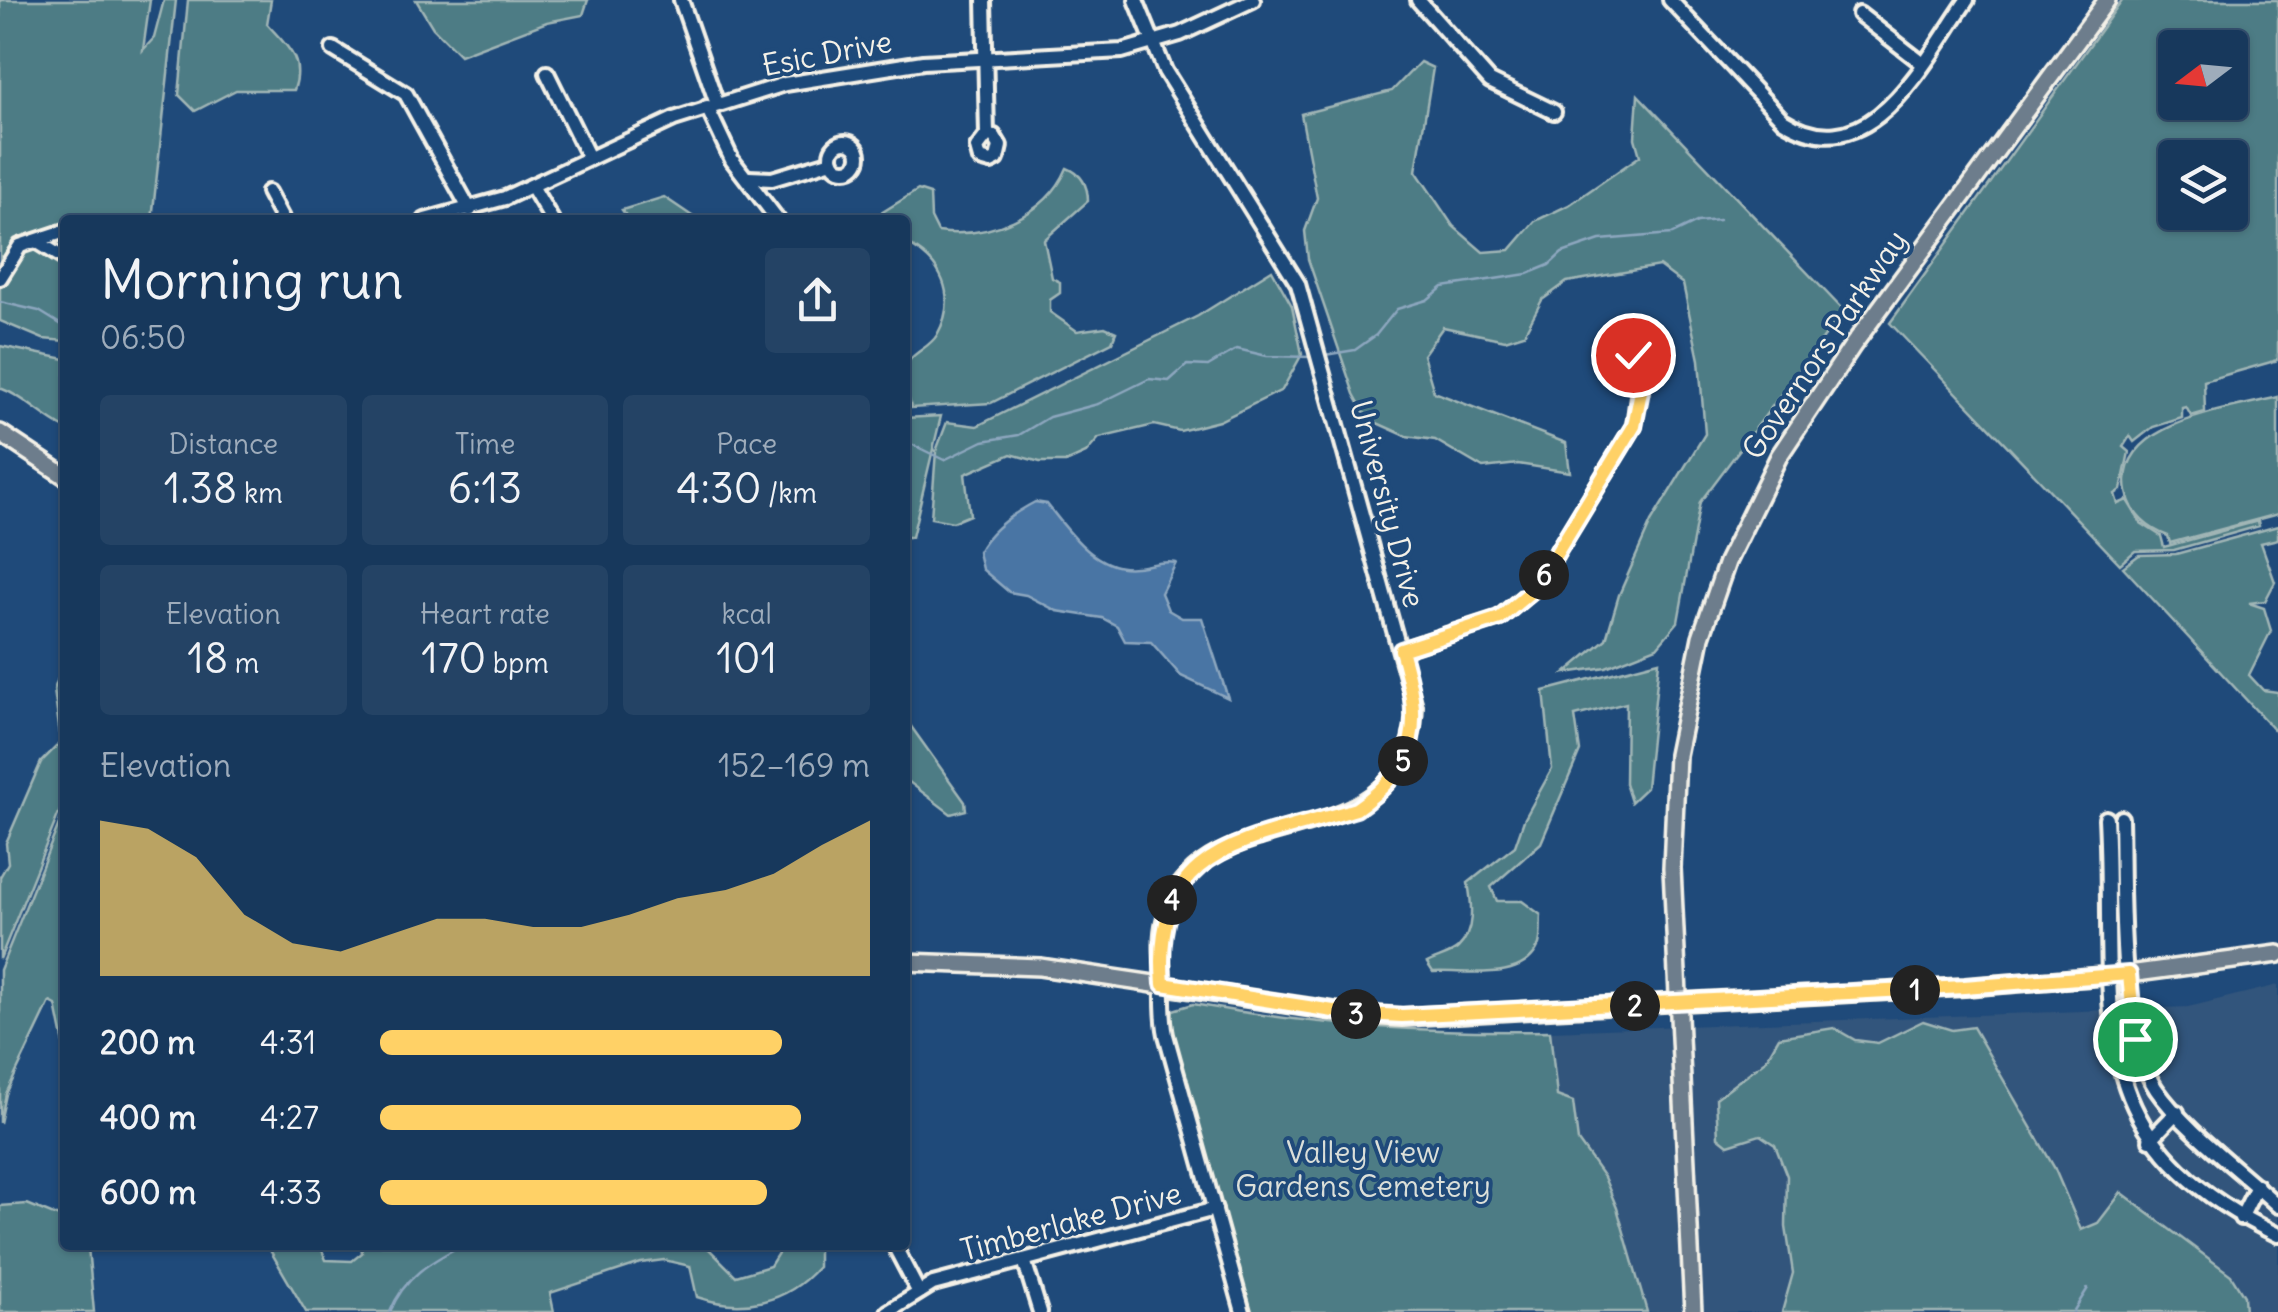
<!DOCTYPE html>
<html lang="en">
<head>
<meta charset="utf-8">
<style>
  body { margin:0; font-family:Delius,sans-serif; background:#244365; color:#f1f3f6; height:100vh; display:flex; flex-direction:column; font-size:38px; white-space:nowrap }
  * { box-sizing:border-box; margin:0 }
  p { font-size:32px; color:#9eacbb }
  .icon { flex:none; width:55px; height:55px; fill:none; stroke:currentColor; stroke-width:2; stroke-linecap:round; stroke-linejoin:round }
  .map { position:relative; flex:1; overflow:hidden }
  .drawer { position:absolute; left:60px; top:215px; width:850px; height:1035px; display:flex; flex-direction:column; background:#17385c; border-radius:10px; box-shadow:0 2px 8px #0004,0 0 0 2px #365272 }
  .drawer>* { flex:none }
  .needle { width:65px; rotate:254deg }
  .controls { position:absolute; left:2158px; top:30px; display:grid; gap:20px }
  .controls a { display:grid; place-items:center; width:90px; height:90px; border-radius:10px; background:#17385c; box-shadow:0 2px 8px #0004,0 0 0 2px #365272; font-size:50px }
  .pin { position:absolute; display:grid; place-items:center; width:85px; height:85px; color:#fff; margin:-42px; border:5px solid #fff; border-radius:50%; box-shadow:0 2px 10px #0007 }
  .km { position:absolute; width:50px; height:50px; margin:-25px; border-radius:50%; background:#222; color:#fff; font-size:28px; line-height:50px; text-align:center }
  .round { display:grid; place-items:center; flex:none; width:105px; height:105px; border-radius:10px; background:#244365 }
  .summary { display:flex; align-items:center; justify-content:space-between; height:170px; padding:0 40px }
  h1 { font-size:55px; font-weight:600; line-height:75px }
  .stats { display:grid; grid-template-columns:repeat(3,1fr); gap:15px; height:170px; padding:10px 40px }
  .stats div { display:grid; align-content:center; border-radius:10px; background:#244365; text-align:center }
  .stats b { font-size:42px; font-weight:600 }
  .stats small { font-size:28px; font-weight:400 }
  .stats p { font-size:28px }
  .chart { height:280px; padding:20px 40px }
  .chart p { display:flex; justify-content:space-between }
  .chart svg { width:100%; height:180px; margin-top:10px; fill:#ffd166; opacity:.7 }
  ul { padding:0 40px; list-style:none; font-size:32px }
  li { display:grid; grid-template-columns:160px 120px 1fr; align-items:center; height:75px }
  li i { height:25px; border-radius:12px; background:#ffd166 }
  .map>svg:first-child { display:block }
  .built { fill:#31547b }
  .green { fill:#4e7c85; stroke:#a1b6b6; stroke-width:2.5; fill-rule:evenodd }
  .water { fill:#4975a4; stroke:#8da7bf; stroke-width:2.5 }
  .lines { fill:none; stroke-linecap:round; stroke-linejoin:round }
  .stream { stroke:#8da7bf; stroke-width:2.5 }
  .minor-casing { stroke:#f4f1e8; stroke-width:20 }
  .major-casing { stroke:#f4f1e8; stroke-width:22 }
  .minor { stroke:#1f4a7a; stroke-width:12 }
  .major { stroke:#6d7d8c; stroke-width:15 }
  .route-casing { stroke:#fff; stroke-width:20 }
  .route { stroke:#ffd166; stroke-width:12 }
  .labels { text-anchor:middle; stroke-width:8; stroke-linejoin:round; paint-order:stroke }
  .street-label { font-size:30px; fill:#f4f1e8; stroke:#1f4a7a }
  .park-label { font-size:30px; fill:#dbdfd9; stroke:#1f4a7a }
</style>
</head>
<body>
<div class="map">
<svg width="2278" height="1312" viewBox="0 0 2278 1312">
  <rect width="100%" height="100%" fill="#1f4a7a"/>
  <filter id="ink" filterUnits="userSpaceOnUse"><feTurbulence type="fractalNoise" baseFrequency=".01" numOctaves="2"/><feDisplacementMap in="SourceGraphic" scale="20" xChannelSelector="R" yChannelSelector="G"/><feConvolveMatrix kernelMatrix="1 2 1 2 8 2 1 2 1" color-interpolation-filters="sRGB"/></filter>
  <g filter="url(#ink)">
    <polygon class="built" points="2278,985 2278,1312 1581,1312 1550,1031 2188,1007"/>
    <g class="green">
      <polygon points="0,0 150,0 143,50 154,38 164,0 176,0 152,220 65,220 65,341 43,339 0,321"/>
      <path d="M188 0H271L267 24C287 46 305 59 294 90H236L195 111 179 95Z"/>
      <polygon points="416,0 588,0 583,15 547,22 460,55 433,28"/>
      <path d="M2122 0H2278V360L2204 381 2205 412 2191 416 2186 407 2182 408V418L2153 427 2134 442 2130 436 2123 447 2129 452 2121 490 2115 494 2118 504 2127 500 2141 523 2161 536 2164 547 2258 521 2259 526 2174 550 2135 551 2120 564 1890 323ZM2175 48H2230V102H2175ZM2175 158H2230V212H2175Z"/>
      <polygon points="1420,62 1433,68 1416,171 1453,226 1483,252 1510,250 1535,221 1569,205 1640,156 1635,138 1638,95 1844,311 1700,502 1678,622 1657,647 1606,667 1565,673 1606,639 1619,595 1651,522 1705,434 1699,360 1683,284 1659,266 1567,282 1542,300 1524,334 1505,340 1443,327 1423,355 1434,392 1566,443 1570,472 1518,464 1483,468 1435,440 1406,436 1368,419 1354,394 1308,259 1305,231 1317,198 1301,114 1392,91"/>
      <path d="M1067 168C1082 174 1088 185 1088 201L1044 240 1052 278 1060 282V293L1050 300V312L1077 331 1105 327 1116 332 1112 342 991 403 911 408C909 396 903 382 905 369 909 353 929 349 937 335 959 296 941 260 905 243V220H884L881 213 918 190 930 194 931 218 938 232C987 239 1047 216 1067 168Z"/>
      <polygon points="664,197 698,220 629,220 622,210"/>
      <polygon points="1272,270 1292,306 1302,354 1282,390 1219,421 1180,431 1154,425 1099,438 1086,453 1066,462 1040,462 1011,454 965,474 970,515 953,522 931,518 936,451 947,422 977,426 1198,316"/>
      <path d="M0 346 65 359V428C41 416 25 397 0 388Z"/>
      <path d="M2278 397V514L2170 543 2168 536C2147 528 2131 514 2127 492 2114 421 2230 410 2278 397Z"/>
      <polygon points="941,416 912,537 905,537 905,418"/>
      <polygon points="2278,526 2278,539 2261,543 2275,582 2265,601 2249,603 2264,608 2271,631 2249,675 2263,690 2278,692 2278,734 2123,567 2139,555 2176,554"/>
      <polygon points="65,659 65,798 0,959 0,877 8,863 6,843 41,762 61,742 54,690"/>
      <path d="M1659 661 1646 788 1631 802 1625 783 1626 703 1575 716 1580 751 1541 843 1491 887 1497 901H1522L1541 915C1540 924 1542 939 1538 947 1522 983 1464 970 1433 972L1427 963C1436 958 1451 955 1458 948 1475 932 1472 904 1468 883L1515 846 1524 820 1552 769 1544 691Z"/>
      <polygon points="905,718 965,802 966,810 951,814 905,779"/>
      <polygon points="65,809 65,1049 56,1005 50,1002 6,1094 0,1123 0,970"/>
      <path d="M1193 1004C1315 1026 1425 1033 1550 1031L1557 1096 1573 1102 1578 1141 1604 1177 1617 1208 1647 1312H1247L1170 1025 1173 1010Z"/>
      <polygon points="1923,1021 1952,1030 1973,1027 2054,1167 2081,1230 2098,1223 2121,1193 2231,1275 2244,1296 2245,1312 1782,1312 1793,1273 1786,1227 1787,1176 1775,1145 1760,1135 1728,1145 1718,1137 1716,1098 1765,1061 1779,1037 1834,1028 1855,1040 1878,1043"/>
      <polygon points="27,1204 64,1219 65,1245 88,1247 94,1312 0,1312 0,1206"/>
      <path d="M267 1245H320L326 1260 352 1261 362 1253 361 1245H705L736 1276 770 1266 783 1245H818V1267C786 1304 741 1312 697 1297L690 1266 664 1260 641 1263 550 1293 554 1312H306Z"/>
    </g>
    <path class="water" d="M1035 502 1047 504C1069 532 1096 572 1136 567 1151 566 1160 560 1176 563L1161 593 1168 610 1182 618H1202L1228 698 1181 676 1151 642 1125 641 1117 626 1102 618 1057 611 1026 595 1009 592 982 569 978 552C990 529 1012 514 1035 502Z"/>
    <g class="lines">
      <g class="stream">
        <polyline points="0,302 39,311 65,327"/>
        <polyline points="1325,355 1355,350 1376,335 1397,309 1427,300 1443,287 1527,274 1549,265 1562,253 1600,240 1672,234 1697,222 1719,220"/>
        <polyline points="905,441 944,460 983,441 1019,435 1049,417 1098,404 1149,379 1169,381 1187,365 1208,366 1237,349 1267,356 1312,357"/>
        <path d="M390 1312C404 1277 430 1262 462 1245"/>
        <polyline points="2073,1312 2088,1288"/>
      </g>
      <g class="minor-casing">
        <g id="minor">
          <polyline points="681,0 717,104"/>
          <polyline points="984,0 987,135 977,148 980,159 991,162 997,159 1000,146 994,136 987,135"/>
          <path d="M1136 0 1165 71 1298 284 1415 706C1409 873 1194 788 1164 921 1159 941 1163 962 1163 982 1163 1001 1162 1016 1166 1035L1243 1312"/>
          <polyline points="1418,0 1490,81 1554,112"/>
          <path d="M1670 0 1783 120C1871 176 1925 59 1967 0"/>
          <polyline points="1859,14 1922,63"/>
          <polyline points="333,49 406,94 470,210"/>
          <polyline points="547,73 589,158"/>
          <polyline points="707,107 732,160 778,220"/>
          <circle cx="845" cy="156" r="14"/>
          <polyline points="749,178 772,179 832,161"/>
          <polyline points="532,186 552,220"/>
          <polyline points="268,192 283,220"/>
          <polyline points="425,220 505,198 674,119 785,84 923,62 1122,51 1180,34 1253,0"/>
          <polyline points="39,243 65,259"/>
          <polyline points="0,278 20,246 65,231"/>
          <polyline points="1401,650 1499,618 1536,587 1634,426 1640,380 1628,348"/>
          <path d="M2106 818C2116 1011 2073 1137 2278 1235"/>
          <path d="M2121 818C2123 890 2117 1029 2156 1089 2184 1130 2241 1171 2278 1206"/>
          <polyline points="2150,1140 2177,1112"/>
          <polyline points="2241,1218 2257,1186"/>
          <polyline points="894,1245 918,1291"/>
          <polyline points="1024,1260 1040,1312"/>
          <polyline points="888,1312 933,1284 1215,1209"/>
        </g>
      </g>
      <g class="major-casing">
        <g id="major">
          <polyline points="0,433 65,476"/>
          <polyline points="905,962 1040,967 1347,1013 1402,1017 1965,987 2129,974 2278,954"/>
          <polyline points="1693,1312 1672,868 1677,755 1701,637 1727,562 1779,456 1853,345 2107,0"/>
        </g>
      </g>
      <use href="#minor" class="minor"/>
      <use href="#major" class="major"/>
    </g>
  </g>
  <g class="lines" filter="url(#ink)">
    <g class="route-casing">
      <path id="route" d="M1633 355 1641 391 1634 426 1536 587 1500 618 1401 650C1422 721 1421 764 1356 809 1249 842 1151 842 1163 984L1346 1013 1402 1016 1964 987 2129 974 2135 1039"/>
    </g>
    <use href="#route" class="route"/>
  </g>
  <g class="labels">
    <g class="street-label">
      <text transform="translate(827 54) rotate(-11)" y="10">Esic Drive</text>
      <text transform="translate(1825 345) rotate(-56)" y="10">Governors Parkway</text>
      <text transform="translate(1387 504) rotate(75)" y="10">University Drive</text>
      <text transform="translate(1071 1222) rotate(-15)" y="10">Timberlake Drive</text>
    </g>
    <g class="park-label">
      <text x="1363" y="1163">Valley View<tspan x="1363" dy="34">Gardens Cemetery</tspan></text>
    </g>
  </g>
</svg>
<div class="controls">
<a><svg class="needle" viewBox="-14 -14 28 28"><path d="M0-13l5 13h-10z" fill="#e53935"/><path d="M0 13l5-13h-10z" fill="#9eacbb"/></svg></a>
<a><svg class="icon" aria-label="layers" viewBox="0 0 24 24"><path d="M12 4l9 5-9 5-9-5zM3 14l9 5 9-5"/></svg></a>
</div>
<div class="pin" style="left:2135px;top:1039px;background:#1e9e55"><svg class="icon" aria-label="arrive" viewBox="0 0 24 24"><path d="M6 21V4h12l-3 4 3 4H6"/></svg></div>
<div class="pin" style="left:1633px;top:355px;background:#d93025"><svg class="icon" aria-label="check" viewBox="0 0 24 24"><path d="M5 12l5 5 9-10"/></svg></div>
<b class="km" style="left:1915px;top:990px">1</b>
<b class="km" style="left:1635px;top:1006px">2</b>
<b class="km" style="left:1356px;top:1014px">3</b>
<b class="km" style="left:1172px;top:900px">4</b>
<b class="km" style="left:1403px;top:761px">5</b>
<b class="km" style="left:1544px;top:575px">6</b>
<section class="drawer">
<div class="summary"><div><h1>Morning run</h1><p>06:50</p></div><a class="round"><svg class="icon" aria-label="share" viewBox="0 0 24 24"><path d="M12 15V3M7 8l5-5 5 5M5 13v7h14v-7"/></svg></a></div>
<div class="stats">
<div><p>Distance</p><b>1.38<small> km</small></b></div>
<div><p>Time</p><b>6:13</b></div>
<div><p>Pace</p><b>4:30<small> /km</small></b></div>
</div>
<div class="stats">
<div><p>Elevation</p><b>18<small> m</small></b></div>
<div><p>Heart rate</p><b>170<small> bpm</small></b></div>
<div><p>kcal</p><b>101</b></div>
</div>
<div class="chart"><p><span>Elevation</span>152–169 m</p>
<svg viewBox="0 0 160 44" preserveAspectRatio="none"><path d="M0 44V6L10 8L20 15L30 29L40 36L50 38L60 34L70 30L80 30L90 32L100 32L110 29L120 25L130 23L140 19L150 12L160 6V44z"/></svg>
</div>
<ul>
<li><b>200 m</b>4:31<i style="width:82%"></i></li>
<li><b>400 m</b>4:27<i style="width:86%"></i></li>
<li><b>600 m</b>4:33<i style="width:79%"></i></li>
</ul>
</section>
</div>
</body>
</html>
